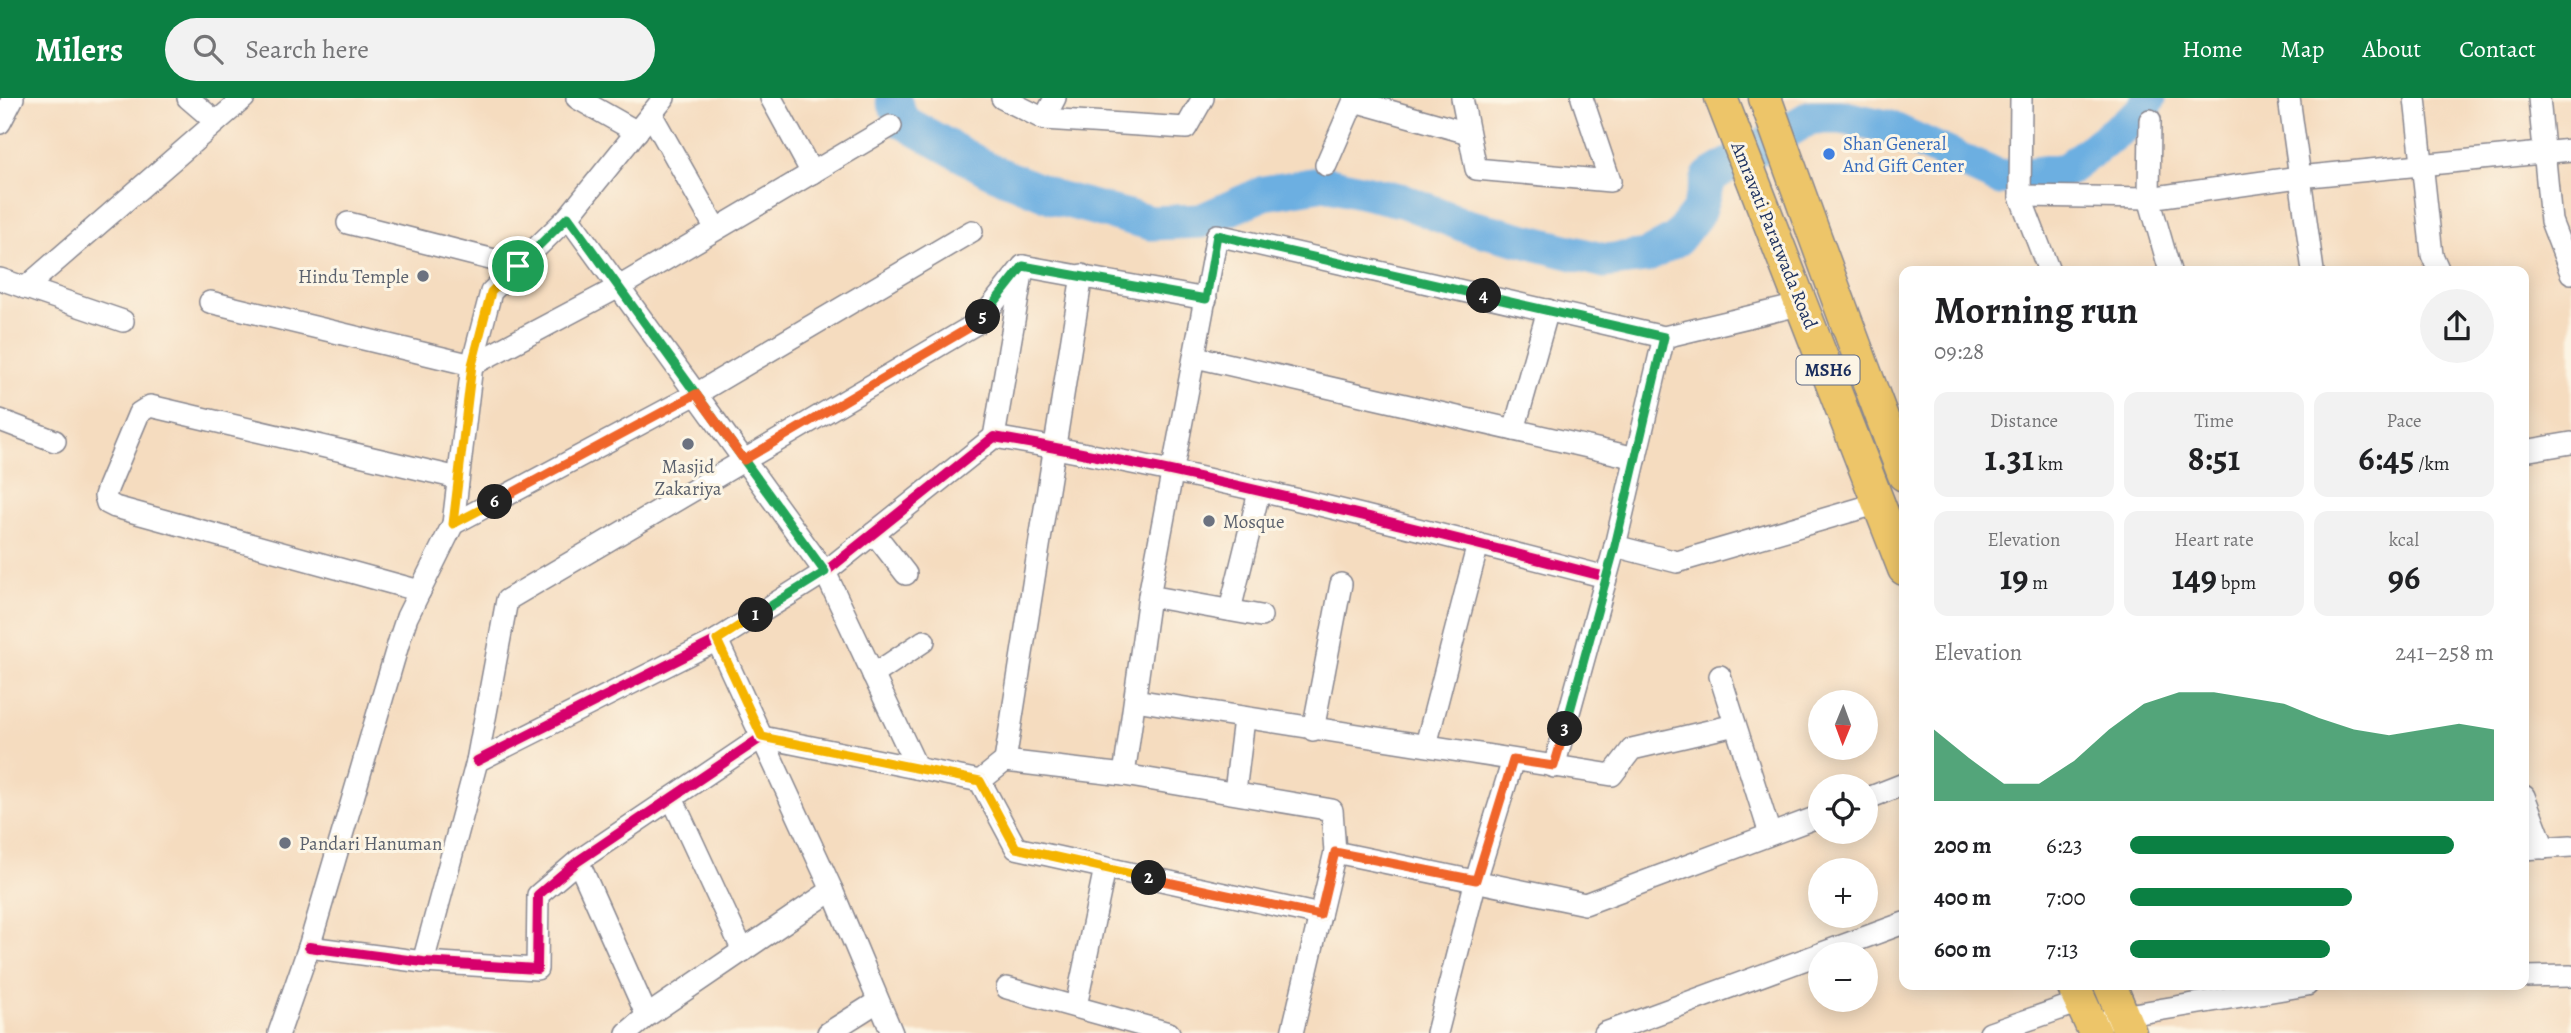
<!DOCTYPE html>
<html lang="en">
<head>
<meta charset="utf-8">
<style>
  body { margin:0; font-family:Alegreya,serif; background:#f2f2f2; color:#202124; height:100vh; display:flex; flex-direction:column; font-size:26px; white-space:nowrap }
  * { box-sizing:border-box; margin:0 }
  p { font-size:23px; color:#757577 }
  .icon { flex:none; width:38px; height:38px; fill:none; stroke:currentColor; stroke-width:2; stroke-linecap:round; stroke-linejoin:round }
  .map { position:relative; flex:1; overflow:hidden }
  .panel { position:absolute; left:1899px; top:168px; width:630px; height:724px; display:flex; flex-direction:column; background:#fff; border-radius:14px; box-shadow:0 4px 18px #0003 }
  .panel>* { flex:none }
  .needle { width:46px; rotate:181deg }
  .fabs { position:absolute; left:1808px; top:592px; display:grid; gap:14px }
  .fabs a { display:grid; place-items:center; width:70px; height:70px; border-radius:50%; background:#fff; box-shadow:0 4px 18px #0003; font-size:35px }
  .pin { position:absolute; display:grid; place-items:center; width:60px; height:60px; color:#fff; margin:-30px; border:4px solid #fff; border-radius:50%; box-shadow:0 2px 7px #0007 }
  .km { position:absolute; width:35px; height:35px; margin:-18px; border-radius:50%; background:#222; color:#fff; font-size:19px; line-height:35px; text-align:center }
  .round { display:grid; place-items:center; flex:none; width:74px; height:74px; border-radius:37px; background:#f2f2f2 }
  .summary { display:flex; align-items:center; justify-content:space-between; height:119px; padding:0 35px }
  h1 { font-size:38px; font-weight:700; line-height:52px }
  .figures { display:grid; grid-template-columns:repeat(3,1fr); gap:10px; height:119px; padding:7px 35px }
  .figures div { display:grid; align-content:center; border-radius:14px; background:#f2f2f2; text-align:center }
  .figures b { font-size:35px; font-weight:700 }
  .figures small { font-size:19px; font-weight:400 }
  .figures p { font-size:19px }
  .chart { height:196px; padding:14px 35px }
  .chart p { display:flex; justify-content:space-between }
  .chart svg { width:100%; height:126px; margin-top:7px; fill:#0b8043; opacity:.7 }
  ul { padding:0 35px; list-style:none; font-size:23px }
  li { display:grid; grid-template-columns:112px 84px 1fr; align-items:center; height:52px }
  li i { height:18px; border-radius:9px; background:#0b8043 }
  header { display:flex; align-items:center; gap:42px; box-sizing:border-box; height:98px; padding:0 35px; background:#0b8043; color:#fff }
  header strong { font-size:33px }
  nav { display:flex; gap:38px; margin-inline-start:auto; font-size:24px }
  .search { width:490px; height:63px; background:#f2f2f2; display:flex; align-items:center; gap:18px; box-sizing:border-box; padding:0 24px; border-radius:38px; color:#757577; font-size:26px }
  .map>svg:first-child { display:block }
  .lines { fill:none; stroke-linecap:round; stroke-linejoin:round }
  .river { stroke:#6cafe1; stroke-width:35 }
  .minor-casing { stroke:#88868e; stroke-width:24 }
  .primary-casing { stroke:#88868e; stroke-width:35 }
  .minor { stroke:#fff; stroke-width:21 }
  .primary { stroke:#edc569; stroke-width:32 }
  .cycleway-casing { stroke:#fcf5e5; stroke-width:15 }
  .cycleway { stroke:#d6006c; stroke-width:10 }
  .split-1-casing { stroke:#fff; stroke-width:14 }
  .split-2-casing { stroke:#fff; stroke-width:14 }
  .split-3-casing { stroke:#fff; stroke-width:14 }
  .split-4-casing { stroke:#fff; stroke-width:14 }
  .split-5-casing { stroke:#fff; stroke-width:14 }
  .split-6-casing { stroke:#fff; stroke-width:14 }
  .split-7-casing { stroke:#fff; stroke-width:14 }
  .split-1 { stroke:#22a559; stroke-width:9 }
  .split-2 { stroke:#f5b400; stroke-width:9 }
  .split-3 { stroke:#f0652b; stroke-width:9 }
  .split-4 { stroke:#22a559; stroke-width:9 }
  .split-5 { stroke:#22a559; stroke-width:9 }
  .split-6 { stroke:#f0652b; stroke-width:9 }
  .split-7 { stroke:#f5b400; stroke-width:9 }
  .shop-dot { fill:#3f7fe0; stroke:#fcf5e5; stroke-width:2.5 }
  .worship-dot { fill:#6b7280; stroke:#fcf5e5; stroke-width:2.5 }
  .labels { text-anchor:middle; stroke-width:6; stroke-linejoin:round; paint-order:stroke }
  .shield { fill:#fcf5e5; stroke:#5e6a86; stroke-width:2 }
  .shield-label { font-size:18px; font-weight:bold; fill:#1b2f5e }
  .shop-label { font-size:19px; fill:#366cbe; stroke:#fcf5e5; text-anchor:start }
  .street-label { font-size:19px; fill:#1b2f5e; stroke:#fcf5e5 }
  .worship-label { font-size:19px; fill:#5b616d; stroke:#fcf5e5; text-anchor:start }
</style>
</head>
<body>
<header>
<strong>Milers</strong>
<div class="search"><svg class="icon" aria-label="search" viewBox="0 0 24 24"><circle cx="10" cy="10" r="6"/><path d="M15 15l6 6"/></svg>Search here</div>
<nav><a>Home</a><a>Map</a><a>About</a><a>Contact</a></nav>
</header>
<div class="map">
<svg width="2571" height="935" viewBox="0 0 2571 935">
  <rect width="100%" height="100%" fill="#fcf5e5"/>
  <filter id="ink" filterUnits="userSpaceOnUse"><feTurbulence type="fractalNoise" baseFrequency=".0143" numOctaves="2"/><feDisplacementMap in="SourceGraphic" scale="14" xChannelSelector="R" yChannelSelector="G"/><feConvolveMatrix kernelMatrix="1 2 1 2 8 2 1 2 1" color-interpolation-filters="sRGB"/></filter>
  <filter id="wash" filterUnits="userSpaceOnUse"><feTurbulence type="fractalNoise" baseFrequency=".00686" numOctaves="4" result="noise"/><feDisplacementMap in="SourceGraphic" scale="28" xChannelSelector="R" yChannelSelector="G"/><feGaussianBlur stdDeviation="1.57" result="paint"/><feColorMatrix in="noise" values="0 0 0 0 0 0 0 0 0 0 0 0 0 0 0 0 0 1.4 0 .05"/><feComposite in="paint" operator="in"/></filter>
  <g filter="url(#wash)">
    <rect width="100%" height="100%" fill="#f5dcbf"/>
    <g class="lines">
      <polyline class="river" points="893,0 902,23 991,73 1056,100 1151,125 1201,123 1264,95 1325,85 1404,103 1467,128 1605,163 1646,158 1677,141 1698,114 1709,79 1811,19 1841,19 1887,29 2000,80 2066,72 2143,13 2149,0"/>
    </g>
  </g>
  <g filter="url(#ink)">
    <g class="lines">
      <g class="minor-casing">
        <g id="minor">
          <polyline points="188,0 216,24"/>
          <polyline points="577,0 637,34"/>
          <polyline points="771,0 812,75"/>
          <polyline points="1002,0 1044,21 1186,30 1203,0"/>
          <polyline points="1462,0 1476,71 1610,83 1582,0"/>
          <polyline points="2021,0 2020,98 2049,173"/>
          <polyline points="2289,0 2313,173"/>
          <polyline points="2415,0 2432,157 2439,173"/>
          <polyline points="2539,0 2551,123 2571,175"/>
          <polyline points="1354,3 1468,35"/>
          <polyline points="651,16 716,131"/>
          <polyline points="1044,21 1055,0"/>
          <polyline points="2150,22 2149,100 2170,173"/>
          <polyline points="0,25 13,0"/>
          <polyline points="1326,67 1355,0"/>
          <polyline points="2020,98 2149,100 2299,79 2571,52"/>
          <polyline points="568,119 825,474 917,670"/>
          <polyline points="348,125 518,168"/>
          <polyline points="1023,168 1206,201"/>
          <polyline points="0,181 123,223"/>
          <polyline points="25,190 244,0"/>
          <polyline points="210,204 472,267 619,189 891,28"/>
          <polyline points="1196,259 1636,360"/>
          <polyline points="0,322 55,343"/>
          <polyline points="1514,332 1548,212"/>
          <polyline points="994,339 1023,170"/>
          <polyline points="2524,353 2571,345"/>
          <polyline points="453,426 696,296 972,133"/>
          <polyline points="874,435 906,476"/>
          <polyline points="1615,448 1677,464 1879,405"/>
          <polyline points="420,493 115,409 107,405 105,398 108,389 139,315 150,308 458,380"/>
          <polyline points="1149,498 1261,518"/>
          <polyline points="1230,512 1259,394"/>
          <polyline points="717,542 832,792 892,935"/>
          <polyline points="873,577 924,543"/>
          <polyline points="1720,578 1770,736"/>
          <polyline points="1135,602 1612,677 1632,651 1735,627"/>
          <polyline points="1313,632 1341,486"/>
          <polyline points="1426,647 1478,446"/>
          <path d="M477 663 717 542 825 474 994 339C1200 374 1404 427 1606 479"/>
          <polyline points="1005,663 1082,177"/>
          <polyline points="1554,669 1615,448 1664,239"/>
          <polyline points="1124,677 1149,498 1217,137 1664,239 1803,206"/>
          <polyline points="980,683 1005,663 1124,677 1332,712 1335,754"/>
          <polyline points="1235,694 1244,621"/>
          <polyline points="2524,698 2544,750"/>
          <polyline points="672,700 743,853"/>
          <polyline points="1866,701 1904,686"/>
          <polyline points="2524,751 2571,748"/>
          <polyline points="578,763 647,918"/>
          <polyline points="309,849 423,864 537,871 538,797 578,763 762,639 980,683 1016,750 1320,817"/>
          <polyline points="423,864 477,663 507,502 979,224 1023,168"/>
          <polyline points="2524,879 2571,878"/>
          <polyline points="1007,890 1169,935"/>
          <polyline points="1076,908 1105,770"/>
          <polyline points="2110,920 2307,887"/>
          <polyline points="279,935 309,849 400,540 407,519 453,426 472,267 491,194 568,119 664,0"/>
          <polyline points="627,935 647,918 832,792"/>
          <polyline points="828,935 877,904"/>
          <polyline points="1292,935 1335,754 1585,806 1820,718"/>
          <polyline points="1437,935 1476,782 1513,662"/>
          <polyline points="1605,935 1904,825"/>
          <polyline points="1990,935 2080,904"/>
        </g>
      </g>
      <g class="primary-casing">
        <g id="primary">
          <polyline points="1721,0 1904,471"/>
          <path d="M1765 0C1810 126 1856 252 1904 377"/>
          <polyline points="2073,887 2095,935"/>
          <polyline points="2110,887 2130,935"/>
        </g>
      </g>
      <use href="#minor" class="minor"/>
      <use href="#primary" class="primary"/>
      <g class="cycleway-casing">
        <g id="cycleway">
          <path d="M477 663 717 542 825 474 994 339C1200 374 1404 427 1606 479"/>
          <polyline points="309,849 423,864 537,871 538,797 578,763 762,639 980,683 1016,750 1320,817"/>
        </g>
      </g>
      <use href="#cycleway" class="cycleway"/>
    </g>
  </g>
  <g class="lines" filter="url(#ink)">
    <g class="split-1-casing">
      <polyline id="split-1" points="518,168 568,119 825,474 756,517"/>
    </g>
    <g class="split-2-casing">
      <polyline id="split-2" points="756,517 717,542 762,639 980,683 1016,750 1149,780"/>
    </g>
    <g class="split-3-casing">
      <polyline id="split-3" points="1149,780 1320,817 1335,754 1476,782 1513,662 1554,668 1565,631"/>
    </g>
    <g class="split-4-casing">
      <polyline id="split-4" points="1484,198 1664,239 1615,448 1565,631"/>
    </g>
    <g class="split-5-casing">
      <polyline id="split-5" points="983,219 1023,168 1206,201 1217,137 1484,198"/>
    </g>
    <g class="split-6-casing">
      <polyline id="split-6" points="495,404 696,296 744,362 979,224 983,219"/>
    </g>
    <g class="split-7-casing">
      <polyline id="split-7" points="495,404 453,426 472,267 491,194 518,168"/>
    </g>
    <use href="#split-1" class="split-1"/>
    <use href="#split-2" class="split-2"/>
    <use href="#split-3" class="split-3"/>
    <use href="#split-4" class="split-4"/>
    <use href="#split-5" class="split-5"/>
    <use href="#split-6" class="split-6"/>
    <use href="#split-7" class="split-7"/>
  </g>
  <circle class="shop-dot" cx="1829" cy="56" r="7"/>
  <g class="worship-dot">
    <circle cx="423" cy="178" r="7"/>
    <circle cx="688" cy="346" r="7"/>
    <circle cx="1209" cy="423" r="7"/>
    <circle cx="285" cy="745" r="7"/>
  </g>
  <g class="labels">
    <rect class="shield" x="1796.5" y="257.5" width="63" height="29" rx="5"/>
    <g class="shield-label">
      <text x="1828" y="278">MSH6</text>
    </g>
    <g class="shop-label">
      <text x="1843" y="52">Shan General<tspan x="1843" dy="22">And Gift Center</tspan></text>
    </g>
    <g class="street-label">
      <text transform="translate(1775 137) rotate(68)" y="7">Amravati Paratwada Road</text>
    </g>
    <g class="worship-label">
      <text x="409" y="185" text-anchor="end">Hindu Temple</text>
      <text x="688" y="375" text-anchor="middle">Masjid<tspan x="688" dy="22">Zakariya</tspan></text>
      <text x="1223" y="430">Mosque</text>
      <text x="299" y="752">Pandari Hanuman</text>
    </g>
  </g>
</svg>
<div class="fabs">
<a><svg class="needle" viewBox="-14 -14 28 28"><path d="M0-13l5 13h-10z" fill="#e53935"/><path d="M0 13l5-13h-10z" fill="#757577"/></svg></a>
<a><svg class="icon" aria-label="locate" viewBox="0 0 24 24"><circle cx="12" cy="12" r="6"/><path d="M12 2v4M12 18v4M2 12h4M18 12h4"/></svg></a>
<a>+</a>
<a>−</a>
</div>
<div class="pin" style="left:518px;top:168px;background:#1e9e55"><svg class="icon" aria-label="arrive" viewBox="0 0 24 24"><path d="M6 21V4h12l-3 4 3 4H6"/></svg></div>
<b class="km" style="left:756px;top:517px">1</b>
<b class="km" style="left:1149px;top:780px">2</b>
<b class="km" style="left:1565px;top:631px">3</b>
<b class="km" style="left:1484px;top:198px">4</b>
<b class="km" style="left:983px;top:219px">5</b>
<b class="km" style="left:495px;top:404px">6</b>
<section class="panel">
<div class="summary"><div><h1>Morning run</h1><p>09:28</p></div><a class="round"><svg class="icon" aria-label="share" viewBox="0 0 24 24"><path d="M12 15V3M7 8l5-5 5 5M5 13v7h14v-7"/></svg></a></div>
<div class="figures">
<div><p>Distance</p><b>1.31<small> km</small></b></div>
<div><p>Time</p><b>8:51</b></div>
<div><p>Pace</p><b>6:45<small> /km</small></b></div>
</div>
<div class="figures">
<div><p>Elevation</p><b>19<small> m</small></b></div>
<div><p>Heart rate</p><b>149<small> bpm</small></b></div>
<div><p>kcal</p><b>96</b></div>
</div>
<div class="chart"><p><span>Elevation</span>241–258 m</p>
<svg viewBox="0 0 160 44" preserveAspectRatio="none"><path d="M0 44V19L10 29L20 38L30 38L40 30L50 19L60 10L70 6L80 6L90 8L100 10L110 15L120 19L130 21L140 19L150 17L160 19V44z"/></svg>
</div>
<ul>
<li><b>200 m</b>6:23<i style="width:89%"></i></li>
<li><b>400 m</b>7:00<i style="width:61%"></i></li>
<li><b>600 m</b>7:13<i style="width:55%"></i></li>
</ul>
</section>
</div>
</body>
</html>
